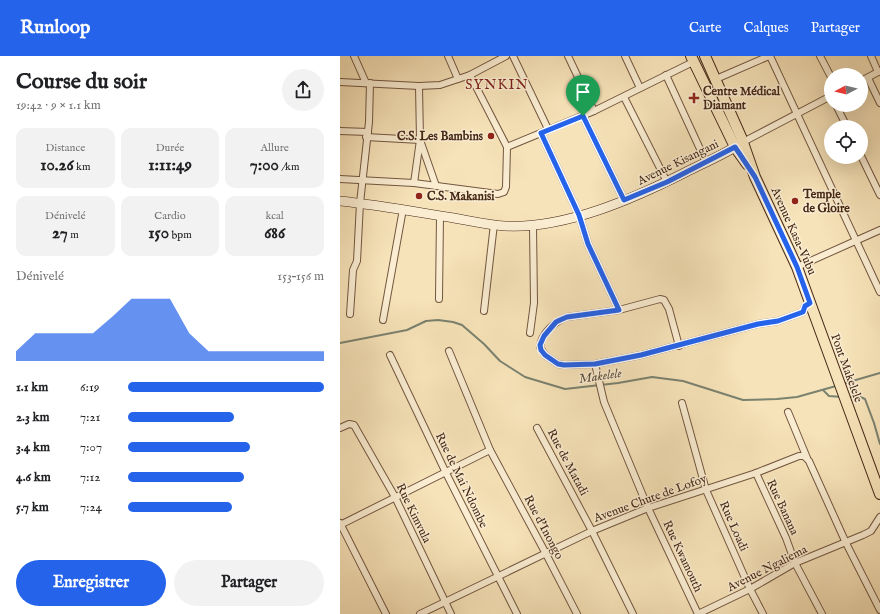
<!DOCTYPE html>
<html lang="fr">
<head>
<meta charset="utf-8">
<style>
  body { margin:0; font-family:"IM FELL English",serif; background:#f2f2f2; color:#202124; height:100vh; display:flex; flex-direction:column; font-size:15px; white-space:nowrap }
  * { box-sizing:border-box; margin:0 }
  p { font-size:13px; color:#757577 }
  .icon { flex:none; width:22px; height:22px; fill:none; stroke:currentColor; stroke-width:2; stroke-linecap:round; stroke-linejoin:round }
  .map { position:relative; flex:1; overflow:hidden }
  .details { display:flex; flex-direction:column; background:#fff; width:340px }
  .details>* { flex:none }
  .needle { width:26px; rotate:263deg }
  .controls { position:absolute; left:484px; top:12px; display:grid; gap:8px }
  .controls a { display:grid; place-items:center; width:44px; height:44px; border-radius:50%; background:#fff; box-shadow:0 4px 16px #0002; font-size:20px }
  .pin { position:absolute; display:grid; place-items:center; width:34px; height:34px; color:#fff; margin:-41px -17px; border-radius:50% 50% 50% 0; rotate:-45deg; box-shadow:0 0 4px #0007 }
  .pin .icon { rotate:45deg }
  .round { display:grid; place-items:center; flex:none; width:42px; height:42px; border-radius:21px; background:#f2f2f2 }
  .head { display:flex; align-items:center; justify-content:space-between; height:68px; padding:0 16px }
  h1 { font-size:22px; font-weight:700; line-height:30px }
  .stats { display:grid; grid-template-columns:repeat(3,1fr); gap:6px; height:68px; padding:4px 16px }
  .stats div { display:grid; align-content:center; border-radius:10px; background:#f2f2f2; text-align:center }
  .stats b { font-size:17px; font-weight:700 }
  .stats small { font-size:11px; font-weight:400 }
  .stats p { font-size:11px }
  .chart { height:112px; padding:8px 16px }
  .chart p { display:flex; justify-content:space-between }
  .chart svg { width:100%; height:72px; margin-top:4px; fill:#2563eb; opacity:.7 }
  .button { display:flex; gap:8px; margin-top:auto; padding:8px 16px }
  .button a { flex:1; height:46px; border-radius:24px; background:#2563eb; color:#fff; font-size:16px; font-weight:700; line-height:46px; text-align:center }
  .button a+a { background:#f2f2f2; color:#202124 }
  ul { padding:0 16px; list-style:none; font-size:13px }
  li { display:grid; grid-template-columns:64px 48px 1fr; align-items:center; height:30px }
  li i { height:10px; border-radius:5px; background:#2563eb }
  header { display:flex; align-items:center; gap:24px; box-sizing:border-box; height:56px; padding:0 20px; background:#2563eb; color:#fff }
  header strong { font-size:19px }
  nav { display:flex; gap:22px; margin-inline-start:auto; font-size:14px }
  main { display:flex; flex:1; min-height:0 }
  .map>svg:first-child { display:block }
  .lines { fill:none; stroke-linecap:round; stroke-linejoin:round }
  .stream { stroke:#7a8270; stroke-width:2 }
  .street-casing { stroke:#725640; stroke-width:8 }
  .secondary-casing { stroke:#452717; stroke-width:10 }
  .primary-casing { stroke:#452717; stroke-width:12 }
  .street { stroke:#faedd2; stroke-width:6 }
  .secondary { stroke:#faedd2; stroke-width:9 }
  .primary { stroke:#f7e3b9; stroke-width:10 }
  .route-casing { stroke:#fff; stroke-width:8 }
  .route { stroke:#2563eb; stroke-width:5 }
  .poi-dot { fill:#8f2418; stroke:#faedd2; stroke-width:1.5 }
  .labels { text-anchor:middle; stroke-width:3; stroke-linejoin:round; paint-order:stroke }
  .poi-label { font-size:12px; font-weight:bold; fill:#452717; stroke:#faedd2; text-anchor:start }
  .street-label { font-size:12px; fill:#452717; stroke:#faedd2 }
  .water-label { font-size:13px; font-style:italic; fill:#5b4d3c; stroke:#faedd2 }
  .quarter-label { font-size:14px; letter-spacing:1px; fill:#7a1f14; stroke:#faedd2 }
</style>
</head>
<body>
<header>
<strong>Runloop</strong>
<nav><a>Carte</a><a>Calques</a><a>Partager</a></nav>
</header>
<main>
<section class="details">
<div class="head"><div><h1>Course du soir</h1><p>19:42 · 9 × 1.1 km</p></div><a class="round"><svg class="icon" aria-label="share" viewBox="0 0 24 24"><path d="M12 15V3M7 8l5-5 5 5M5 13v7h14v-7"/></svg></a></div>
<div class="stats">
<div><p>Distance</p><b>10.26<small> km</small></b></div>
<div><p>Durée</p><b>1:11:49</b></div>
<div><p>Allure</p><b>7:00<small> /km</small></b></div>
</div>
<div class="stats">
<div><p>Dénivelé</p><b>27<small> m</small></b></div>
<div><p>Cardio</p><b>150<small> bpm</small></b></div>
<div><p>kcal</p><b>686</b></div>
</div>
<div class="chart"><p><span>Dénivelé</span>153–156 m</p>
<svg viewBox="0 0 160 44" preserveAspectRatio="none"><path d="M0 44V38L10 27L20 27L30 27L40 27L50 17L60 6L70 6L80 6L90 27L100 38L110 38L120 38L130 38L140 38L150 38L160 38V44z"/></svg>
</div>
<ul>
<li><b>1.1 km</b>6:19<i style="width:100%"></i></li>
<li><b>2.3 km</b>7:21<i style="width:54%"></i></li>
<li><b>3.4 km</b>7:07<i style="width:62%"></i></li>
<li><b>4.6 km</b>7:12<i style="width:59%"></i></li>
<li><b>5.7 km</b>7:24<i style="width:53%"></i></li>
</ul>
<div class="button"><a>Enregistrer</a><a>Partager</a></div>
</section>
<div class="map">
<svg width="540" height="558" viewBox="0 0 540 558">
  <rect width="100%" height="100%" fill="#f7e3b9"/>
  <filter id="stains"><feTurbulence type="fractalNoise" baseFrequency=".005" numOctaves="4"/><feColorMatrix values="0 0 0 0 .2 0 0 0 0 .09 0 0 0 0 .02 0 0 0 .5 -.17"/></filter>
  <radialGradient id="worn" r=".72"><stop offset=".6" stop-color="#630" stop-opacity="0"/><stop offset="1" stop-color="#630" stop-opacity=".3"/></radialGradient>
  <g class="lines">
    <g class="stream">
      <polyline points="0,287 67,274 86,265 98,264 113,266 122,269 144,288 160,305 185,321 225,333 278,327 312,321 343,325 403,344 437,343 457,341 496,330"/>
      <polyline points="502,328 540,317"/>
      <polyline points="483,334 489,340 502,341"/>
      <polyline points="508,341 518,340 525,343 534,367 540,388"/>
    </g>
    <g class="street-casing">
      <g id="street">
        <polyline points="14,0 26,27"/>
        <polyline points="108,0 118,23"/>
        <polyline points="173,0 208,73"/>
        <polyline points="228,0 254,55"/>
        <polyline points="285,0 300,32"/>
        <polyline points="430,0 540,236"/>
        <polyline points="480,0 491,21"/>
        <polyline points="531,0 538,16"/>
        <polyline points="326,19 366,106"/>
        <polyline points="528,22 540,47"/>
        <polyline points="376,23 429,0"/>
        <polyline points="521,25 540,15"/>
        <polyline points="0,26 79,30 100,29 130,19 166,0"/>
        <polyline points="284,41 327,126"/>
        <polyline points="496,49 507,71"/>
        <polyline points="243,60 284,144"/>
        <polyline points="0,75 28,76"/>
        <polyline points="201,77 239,159 248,188 279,254"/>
        <polyline points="26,81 80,84 96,130"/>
        <polyline points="403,86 491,40"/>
        <polyline points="167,91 254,55 353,6"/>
        <polyline points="521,100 540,139"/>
        <polyline points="0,123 74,127 158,138 164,136 166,131 167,91 130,19"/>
        <polyline points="74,127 80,84 79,30"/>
        <polyline points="457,211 540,174"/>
        <polyline points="99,243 100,160"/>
        <polyline points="144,255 154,168"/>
        <polyline points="10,258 13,214 17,205 20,147 29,66 30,27"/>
        <polyline points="43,264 63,153"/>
        <polyline points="190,277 194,247 193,170"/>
        <path d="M339 290 329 253 324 244 320 243 279 254 227 261C215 265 201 278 200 291L205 299 218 308 224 309 255 308 301 299 418 268 438 265 463 256 465 250 470 247"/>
        <polyline points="109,295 150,394 205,496 237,558"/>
        <polyline points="50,299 106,417 177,558"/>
        <polyline points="255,308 264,346 308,452 358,558"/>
        <polyline points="342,347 366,434 410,533 423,558"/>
        <polyline points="448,356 467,402"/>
        <polyline points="0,372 9,368 14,369 55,441 111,558"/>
        <polyline points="197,372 252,475 293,558"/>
        <polyline points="416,417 446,482 455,507 482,558"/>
        <polyline points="0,467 46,558"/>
        <polyline points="0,469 150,394"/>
        <polyline points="80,558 252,475 308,452 416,417 459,400 464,400 469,405 506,487 540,554"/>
        <polyline points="358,558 410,533 455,507 523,479 531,475 540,461"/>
      </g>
    </g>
    <g class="secondary-casing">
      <path id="secondary" d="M0 145C38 149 76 156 114 162 131 165 148 169 165 170 225 173 293 143 346 116 364 107 383 99 400 88"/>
    </g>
    <g class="primary-casing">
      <g id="primary">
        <polyline points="351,0 395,91 407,108"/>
        <polyline points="365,0 401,81 415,121 457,211 540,438"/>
      </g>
    </g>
    <use href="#street" class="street"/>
    <use href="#secondary" class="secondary"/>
    <use href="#primary" class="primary"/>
  </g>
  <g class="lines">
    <g class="route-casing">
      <polygon id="route" points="243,60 284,144 327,126 395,91 415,121 457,211 470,247 465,250 463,256 438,265 418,268 301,299 255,308 224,309 218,308 205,299 201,294 200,289 204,280 216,266 220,264 227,261 279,254 248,188 239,159 201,77"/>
    </g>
    <use href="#route" class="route"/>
  </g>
  <g class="poi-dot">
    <path d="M352 36h4v4h4v4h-4v4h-4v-4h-4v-4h4z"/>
    <circle cx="151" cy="80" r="4"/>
    <circle cx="79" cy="140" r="4"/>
    <circle cx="455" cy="145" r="4"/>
  </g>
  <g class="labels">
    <g class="poi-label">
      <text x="363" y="39">Centre Médical<tspan x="363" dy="14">Diamant</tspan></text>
      <text x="143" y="84" text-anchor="end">C.S. Les Bambins</text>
      <text x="463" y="142">Temple<tspan x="463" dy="14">de Gloire</tspan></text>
      <text x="87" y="144">C.S. Makanisi</text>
    </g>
    <g class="street-label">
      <text transform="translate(338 106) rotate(-26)" y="4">Avenue Kisangani</text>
      <text transform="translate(454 175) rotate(66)" y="4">Avenue Kasa-Vubu</text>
      <text transform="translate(507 312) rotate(70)" y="4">Pont Makelele</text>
      <text transform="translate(228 406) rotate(62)" y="4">Rue de Matadi</text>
      <text transform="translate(122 424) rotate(64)" y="4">Rue de Mai Ndombe</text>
      <text transform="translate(310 442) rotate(-20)" y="4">Avenue Chute de Lofoy</text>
      <text transform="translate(443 451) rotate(65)" y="4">Rue Banana</text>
      <text transform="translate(74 457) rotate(64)" y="4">Rue Kimvula</text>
      <text transform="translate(394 470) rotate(66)" y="4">Rue Loadi</text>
      <text transform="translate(204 471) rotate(62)" y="4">Rue d'Inongo</text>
      <text transform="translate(343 500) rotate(65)" y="4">Rue Kwamouth</text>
      <text transform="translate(427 512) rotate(-27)" y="4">Avenue Ngaliema</text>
    </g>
    <g class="water-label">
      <text transform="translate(260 319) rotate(-8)" y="5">Makelele</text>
    </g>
    <g class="quarter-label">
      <text x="157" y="33">SYNKIN</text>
    </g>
  </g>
  <rect width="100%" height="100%" filter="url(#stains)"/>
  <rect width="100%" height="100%" fill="url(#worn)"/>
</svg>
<div class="controls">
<a><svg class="needle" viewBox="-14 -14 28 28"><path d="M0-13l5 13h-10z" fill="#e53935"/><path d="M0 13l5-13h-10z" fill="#757577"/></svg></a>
<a><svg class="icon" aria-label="locate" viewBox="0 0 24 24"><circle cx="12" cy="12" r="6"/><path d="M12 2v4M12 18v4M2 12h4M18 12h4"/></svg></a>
</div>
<div class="pin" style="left:243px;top:60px;background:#1e9e55"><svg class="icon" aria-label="arrive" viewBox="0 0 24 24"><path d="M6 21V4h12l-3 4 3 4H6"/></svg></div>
</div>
</main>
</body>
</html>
